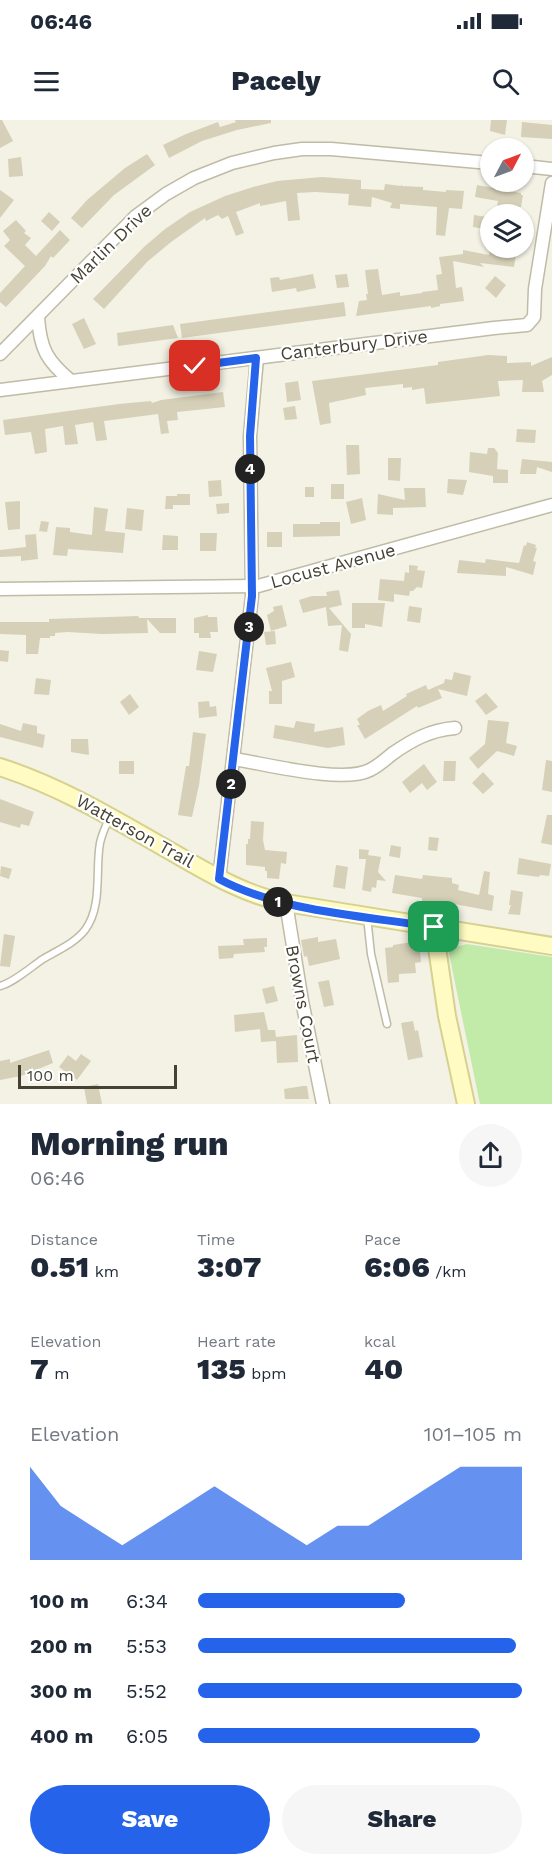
<!DOCTYPE html>
<html lang="en">
<head>
<meta charset="utf-8">
<style>
  body { margin:0; font-family:"Work Sans",sans-serif; background:#f6f6f7; color:#1f2937; height:100vh; display:flex; flex-direction:column; font-size:22px; white-space:nowrap }
  * { box-sizing:border-box; margin:0 }
  p { font-size:20px; color:#747a83 }
  .icon { flex:none; width:33px; height:33px; fill:none; stroke:currentColor; stroke-width:2; stroke-linecap:round; stroke-linejoin:round }
  .map { position:relative; height:984px; overflow:hidden }
  .panel { display:flex; flex-direction:column; background:#fff; flex:1 }
  .panel>* { flex:none }
  .needle { width:39px; rotate:49deg }
  .controls { position:absolute; left:480px; top:18px; display:grid; gap:12px }
  .controls a { display:grid; place-items:center; width:54px; height:54px; border-radius:50%; background:#fff; box-shadow:0 2px 4px #0004; font-size:30px }
  .scale { position:absolute; left:18px; bottom:15px; width:159px; box-sizing:border-box; padding-left:6px; border:3px solid #464233; border-top:0; font-size:16px; line-height:21px; white-space:nowrap; color:#464233; -webkit-text-stroke:4px #fff; paint-order:stroke }
  .pin { position:absolute; display:grid; place-items:center; width:51px; height:51px; color:#fff; margin:-26px; border-radius:12px; box-shadow:0 3px 9px #0006 }
  .km { position:absolute; width:30px; height:30px; margin:-15px; border-radius:50%; background:#222; color:#fff; font-size:16px; line-height:30px; text-align:center }
  .round { display:grid; place-items:center; flex:none; width:63px; height:63px; border-radius:32px; background:#f6f6f7 }
  .summary { display:flex; align-items:center; justify-content:space-between; height:102px; padding:0 30px }
  h1 { font-size:33px; font-weight:800; line-height:45px }
  .figures { display:grid; grid-template-columns:repeat(3,1fr); gap:9px; height:102px; padding:6px 30px }
  .figures div { display:grid; align-content:center }
  .figures b { font-size:30px; font-weight:800 }
  .figures small { font-size:16px; font-weight:400 }
  .figures p { font-size:16px }
  .chart { height:168px; padding:12px 30px }
  .chart p { display:flex; justify-content:space-between }
  .chart svg { width:100%; height:108px; margin-top:6px; fill:#2563eb; opacity:.7 }
  .button { display:flex; gap:12px; margin-top:auto; padding:12px 30px }
  .button a { flex:1; height:69px; border-radius:36px; background:#2563eb; color:#fff; font-size:24px; font-weight:800; line-height:69px; text-align:center }
  .button a+a { background:#f6f6f7; color:#1f2937 }
  ul { padding:0 30px; list-style:none; font-size:20px }
  li { display:grid; grid-template-columns:96px 72px 1fr; align-items:center; height:45px }
  li i { height:15px; border-radius:8px; background:#2563eb }
  .status { display:flex; justify-content:space-between; align-items:center; height:42px; padding:0 30px; background:#fff; direction:ltr }
  .status svg { height:16px; fill:currentColor }
  header { display:flex; justify-content:space-between; align-items:center; height:78px; padding:0 30px; background:#fff; font-size:27px; font-weight:800 }
  .map>svg:first-child { display:block }
  .green { fill:#c2eba9 }
  .building { fill:#d6d0b8 }
  .lines { fill:none; stroke-linecap:round; stroke-linejoin:round }
  .lane-casing { stroke:#c0bba6; stroke-width:9 }
  .street-casing { stroke:#c0bba6; stroke-width:15 }
  .secondary-casing { stroke:#d7d190; stroke-width:20 }
  .lane { stroke:#fff; stroke-width:6 }
  .street { stroke:#fff; stroke-width:12 }
  .secondary { stroke:#fffbc2; stroke-width:16 }
  .route-casing { stroke:#fff; stroke-width:12 }
  .route { stroke:#2563eb; stroke-width:8 }
  .labels { text-anchor:middle; stroke-width:4.5; stroke-linejoin:round; paint-order:stroke }
  .street-label { font-size:18px; fill:#464233; stroke:#fff }
</style>
</head>
<body>
<div class="status"><b>06:46</b><svg viewBox="0 0 49 12"><path d="M0 12V9h3v3zM5 12V6h3v6zM10 12V3h3v9zM15 12V0h3v12zM26 1h20v11H26zM47 4h2v5h-2z"/></svg></div>
<header><svg class="icon" aria-label="menu" viewBox="0 0 24 24"><path d="M4 6h16M4 12h16M4 18h16"/></svg>Pacely<svg class="icon" aria-label="search" viewBox="0 0 24 24"><circle cx="10" cy="10" r="6"/><path d="M15 15l6 6"/></svg></header>
<div class="map">
<svg width="552" height="984" viewBox="0 0 552 984">
  <rect width="100%" height="100%" fill="#f3f2e4"/>
  <polygon class="green" points="467,824 552,837 552,984 480,984 448,829"/>
  <g class="building">
    <polygon points="0,0 2,0 13,21 0,28"/>
    <polygon points="235,0 271,0 271,3 237,10 202,21 169,38 163,25 186,14 218,2 220,7 236,2"/>
    <polygon points="491,0 507,0 505,15 490,11"/>
    <polygon points="522,2 552,5 552,19 521,17"/>
    <polygon points="147,34 155,45 114,75 82,108 71,98 87,80 125,48"/>
    <polygon points="21,37 23,56 9,57 8,39"/>
    <polygon points="322,57 361,60 361,69 384,70 385,64 401,66 402,64 402,66 423,67 423,70 446,72 446,70 464,71 462,89 449,88 445,116 436,115 437,87 400,84 400,89 390,88 392,83 372,77 371,87 348,85 349,74 315,72 297,73 300,100 288,101 286,81 260,86 260,83 236,92 244,113 236,116 228,96 222,99 218,95 206,101 205,98 171,122 147,142 104,189 93,179 145,126 165,109 190,92 225,76 253,67 277,61"/>
    <polygon points="477,65 521,73 521,75 523,75 521,87 519,87 519,89 497,86 498,81 475,77"/>
    <polygon points="0,70 14,80 0,98"/>
    <polygon points="49,92 60,102 52,111 41,101"/>
    <polygon points="474,95 487,97 486,109 473,107"/>
    <polygon points="16,100 26,111 24,113 31,118 25,125 36,136 60,110 70,120 53,138 51,136 45,146 6,187 0,182 0,173 25,146 4,126 10,120 3,111"/>
    <polygon points="490,128 516,134 514,147 480,143 484,147 453,141 456,168 462,167 464,181 440,184 440,186 431,188 431,186 356,196 359,181 367,180 366,174 368,174 365,150 378,149 382,175 400,172 400,176 422,173 422,172 438,170 436,155 442,154 439,137 463,134 463,130 489,135"/>
    <polygon points="313,154 316,168 297,172 296,168 272,172 270,158 279,157 280,160"/>
    <polygon points="347,154 349,167 337,168 335,155"/>
    <polygon points="495,156 506,165 496,178 485,168"/>
    <polygon points="344,182 346,196 182,218 180,204"/>
    <polygon points="84,198 96,224 84,229 72,204"/>
    <polygon points="173,205 178,218 118,226 117,213"/>
    <polygon points="488,235 507,236 507,243 531,242 531,246 552,237 552,255 542,261 544,272 522,272 523,260 498,261 500,276 426,284 424,268 412,270 412,267 403,268 403,264 365,268 366,275 329,283 331,303 320,305 312,261 438,245 438,242"/>
    <polygon points="298,261 301,280 287,282 285,263"/>
    <polygon points="223,272 225,287 177,292 178,300 167,301 169,313 161,314 158,294 104,301 107,320 96,321 93,302 75,305 78,324 65,325 63,306 45,309 47,332 35,334 31,312 5,315 3,300 119,284 151,281 152,283 161,280"/>
    <polygon points="295,286 297,299 285,300 283,288"/>
    <polygon points="517,309 536,310 535,323 516,322"/>
    <polygon points="346,325 359,325 360,354 347,355"/>
    <polygon points="488,328 494,328 498,333 497,349 508,350 508,363 493,363 493,356 469,352 470,332 487,334"/>
    <polygon points="388,338 401,338 400,361 388,360"/>
    <polygon points="522,339 552,342 552,352 537,347 536,354 520,354"/>
    <polygon points="448,359 467,360 463,375 447,373"/>
    <polygon points="221,360 222,376 209,377 208,361"/>
    <rect x="331" y="364" width="13" height="15"/>
    <rect x="305" y="367" width="9" height="10"/>
    <polygon points="404,368 425,368 426,387 393,388 393,395 377,394 378,374 405,380"/>
    <polygon points="177,374 190,374 190,385 173,385 173,389 165,389 166,376 177,376"/>
    <polygon points="362,378 366,400 351,404 346,382"/>
    <polygon points="20,381 20,409 8,410 5,382"/>
    <polygon points="229,383 229,393 217,394 216,384"/>
    <polygon points="94,387 108,389 105,411 125,413 123,433 68,429 67,436 53,435 56,407 70,408 70,412 92,415"/>
    <polygon points="127,388 144,390 142,411 125,409"/>
    <polygon points="41,401 49,402 47,412 39,411"/>
    <polygon points="320,402 340,402 340,416 293,417 293,404 320,404"/>
    <rect x="267" y="412" width="15" height="15"/>
    <polygon points="200,413 217,413 216,431 200,431"/>
    <polygon points="36,414 38,439 21,441 21,436 0,437 0,430 26,427 25,415"/>
    <polygon points="163,415 178,416 178,430 162,430"/>
    <polygon points="527,422 536,425 535,428 537,428 533,441 536,442 533,455 506,447 506,456 457,453 459,440 485,443 486,439 519,443 524,425 526,426"/>
    <polygon points="409,445 418,446 417,450 425,451 422,468 417,467 413,471 410,471 409,476 394,474 394,482 378,480 380,459 404,461 405,452 409,453"/>
    <polygon points="339,470 342,485 329,488 351,514 348,532 339,530 342,505 328,506 326,487 303,493 299,480 312,476 327,476 326,472"/>
    <polygon points="352,483 385,483 382,507 365,504 365,508 352,508"/>
    <polygon points="282,485 287,506 271,511 267,495 274,491 273,487"/>
    <polygon points="409,486 422,488 420,503 407,501"/>
    <polygon points="208,495 208,497 217,497 218,512 210,512 211,518 199,518 199,513 194,513 194,498"/>
    <polygon points="138,496 139,498 176,498 176,513 160,513 147,499 148,513 102,514 68,512 55,513 55,516 50,516 50,518 40,518 38,534 26,534 26,515 0,514 0,502 49,502 49,499"/>
    <polygon points="275,511 276,524 266,525 264,512"/>
    <polygon points="0,530 9,531 8,542 0,541"/>
    <polygon points="199,531 217,534 213,552 196,550"/>
    <polygon points="291,542 295,557 282,561 282,584 269,584 269,571 272,571 266,548"/>
    <polygon points="454,552 471,556 467,576 438,569 442,578 418,588 417,586 365,619 357,605 360,605 357,599 368,591 381,585 383,591 407,576 406,574 426,565 428,570 444,563 445,559 452,560"/>
    <polygon points="36,558 51,560 49,575 34,574"/>
    <polygon points="486,573 498,587 486,595 475,581"/>
    <polygon points="130,574 139,587 129,595 120,582"/>
    <polygon points="209,581 210,587 216,586 217,596 199,598 198,582"/>
    <polygon points="488,600 509,602 506,623 517,626 514,636 497,631 478,649 469,638 485,624"/>
    <polygon points="296,601 315,604 314,612 343,607 345,625 328,628 273,618 275,605 294,608"/>
    <polygon points="23,603 37,606 37,613 45,615 43,628 0,617 0,604 21,611"/>
    <polygon points="193,612 206,614 199,665 192,697 178,695 186,646 189,646"/>
    <polygon points="71,619 88,619 89,635 71,632"/>
    <polygon points="546,640 552,641 552,672 542,670"/>
    <rect x="119" y="641" width="15" height="13"/>
    <polygon points="444,641 456,641 455,661 443,661"/>
    <polygon points="424,644 437,662 427,670 422,663 410,673 402,662"/>
    <polygon points="483,652 494,664 483,674 472,663"/>
    <polygon points="0,679 34,692 29,706 21,704 20,708 0,702"/>
    <polygon points="547,695 552,695 552,725 541,723"/>
    <polygon points="251,701 264,702 263,720 265,730 287,732 286,744 281,743 279,759 267,758 267,751 265,751 265,747 246,745 246,724 248,724 248,719 250,719"/>
    <polygon points="429,717 439,718 437,731 428,730"/>
    <polygon points="391,725 401,727 400,738 389,736"/>
    <polygon points="359,729 369,730 368,735 381,737 378,752 386,761 377,760 376,768 372,767 371,772 362,770 366,739 359,739"/>
    <polygon points="519,738 551,744 549,756 540,755 539,757 517,754"/>
    <polygon points="336,745 348,747 345,769 333,767"/>
    <polygon points="1,746 12,749 9,759 0,756"/>
    <polygon points="484,751 490,752 488,774 494,776 492,791 438,781 437,784 422,782 422,778 392,773 395,755 422,759 423,755 452,758 452,763 459,765 458,770 479,775"/>
    <polygon points="511,770 523,772 520,795 508,794 511,785 509,785"/>
    <polygon points="4,814 15,816 10,847 0,846"/>
    <polygon points="318,817 318,822 336,819 340,839 309,846 307,836 304,837 301,820"/>
    <polygon points="267,818 267,827 264,827 265,832 234,834 233,838 219,839 218,826 244,825 243,819"/>
    <polygon points="419,821 421,842 415,843 416,853 399,854 399,862 388,863 385,828 393,827 393,825"/>
    <polygon points="329,860 334,885 324,887 318,862"/>
    <polygon points="274,866 278,881 266,884 262,869"/>
    <polygon points="264,892 268,910 275,910 276,917 297,915 298,942 277,943 276,921 261,922 260,909 235,912 234,895"/>
    <polygon points="413,901 415,911 418,910 423,937 408,940 401,903"/>
    <polygon points="49,930 53,943 21,956 0,960 0,941 10,939 10,943"/>
    <polygon points="81,934 91,941 77,960 59,947 68,935 76,941"/>
    <polygon points="98,964 102,984 87,984 84,967"/>
    <polygon points="303,966 307,966 309,979 285,979 284,969"/>
  </g>
  <g class="lines">
    <g class="lane-casing">
      <g id="lane">
        <polyline points="367,797 371,834 387,904"/>
        <path d="M0 866C13 863 31 847 43 839 58 830 75 823 85 810 103 786 95 750 100 723 102 714 106 705 110 697"/>
      </g>
    </g>
    <g class="street-casing">
      <g id="street">
        <polyline points="524,46 552,49"/>
        <path d="M38 197C40 229 47 241 71 261"/>
        <polyline points="0,234 136,96 166,74 194,58 232,43 274,33 302,29 331,29 490,43"/>
        <polyline points="0,270 494,208 527,205 534,197 535,169 552,63"/>
        <polyline points="0,469 258,466 552,385"/>
        <path d="M234 639C266 644 343 664 370 650 378 646 385 640 392 634 412 620 430 610 455 608"/>
        <polyline points="219,759 252,476 250,316 257,238"/>
        <polyline points="286,783 302,881 323,984"/>
      </g>
    </g>
    <g class="secondary-casing">
      <g id="secondary">
        <path d="M0 647C59 666 111 697 165 728 204 750 241 774 286 783L552 826"/>
        <polyline points="434,807 447,896 466,984"/>
      </g>
    </g>
    <use href="#lane" class="lane"/>
    <use href="#street" class="street"/>
    <use href="#secondary" class="secondary"/>
  </g>
  <g class="lines">
    <g class="route-casing">
      <path id="route" d="M195 246 256 238 250 316 252 476 219 759C281 792 365 796 434 807"/>
    </g>
    <use href="#route" class="route"/>
  </g>
  <g class="labels">
    <g class="street-label">
      <text transform="translate(111 124) rotate(-44)" y="6">Marlin Drive</text>
      <text transform="translate(354 225) rotate(-7)" y="6">Canterbury Drive</text>
      <text transform="translate(333 446) rotate(-15)" y="6">Locust Avenue</text>
      <text transform="translate(135 711) rotate(29)" y="6">Watterson Trail</text>
      <text transform="translate(303 884) rotate(79)" y="6">Browns Court</text>
    </g>
  </g>
</svg>
<div class="controls">
<a><svg class="needle" viewBox="-14 -14 28 28"><path d="M0-13l5 13h-10z" fill="#e53935"/><path d="M0 13l5-13h-10z" fill="#747a83"/></svg></a>
<a><svg class="icon" aria-label="layers" viewBox="0 0 24 24"><path d="M12 4l9 5-9 5-9-5zM3 14l9 5 9-5"/></svg></a>
</div>
<div class="scale">100 m</div>
<div class="pin" style="left:434px;top:807px;background:#1e9e55"><svg class="icon" aria-label="arrive" viewBox="0 0 24 24"><path d="M6 21V4h12l-3 4 3 4H6"/></svg></div>
<div class="pin" style="left:195px;top:246px;background:#d93025"><svg class="icon" aria-label="check" viewBox="0 0 24 24"><path d="M5 12l5 5 9-10"/></svg></div>
<b class="km" style="left:278px;top:782px">1</b>
<b class="km" style="left:231px;top:664px">2</b>
<b class="km" style="left:249px;top:507px">3</b>
<b class="km" style="left:250px;top:349px">4</b>
</div>
<section class="panel">
<div class="summary"><div><h1>Morning run</h1><p>06:46</p></div><a class="round"><svg class="icon" aria-label="share" viewBox="0 0 24 24"><path d="M12 15V3M7 8l5-5 5 5M5 13v7h14v-7"/></svg></a></div>
<div class="figures">
<div><p>Distance</p><b>0.51<small> km</small></b></div>
<div><p>Time</p><b>3:07</b></div>
<div><p>Pace</p><b>6:06<small> /km</small></b></div>
</div>
<div class="figures">
<div><p>Elevation</p><b>7<small> m</small></b></div>
<div><p>Heart rate</p><b>135<small> bpm</small></b></div>
<div><p>kcal</p><b>40</b></div>
</div>
<div class="chart"><p><span>Elevation</span>101–105 m</p>
<svg viewBox="0 0 160 44" preserveAspectRatio="none"><path d="M0 44V6L10 22L20 30L30 38L40 30L50 22L60 14L70 22L80 30L90 38L100 30L110 30L120 22L130 14L140 6L150 6L160 6V44z"/></svg>
</div>
<ul>
<li><b>100 m</b>6:34<i style="width:64%"></i></li>
<li><b>200 m</b>5:53<i style="width:98%"></i></li>
<li><b>300 m</b>5:52<i style="width:100%"></i></li>
<li><b>400 m</b>6:05<i style="width:87%"></i></li>
</ul>
<div class="button"><a>Save</a><a>Share</a></div>
</section>
</body>
</html>
